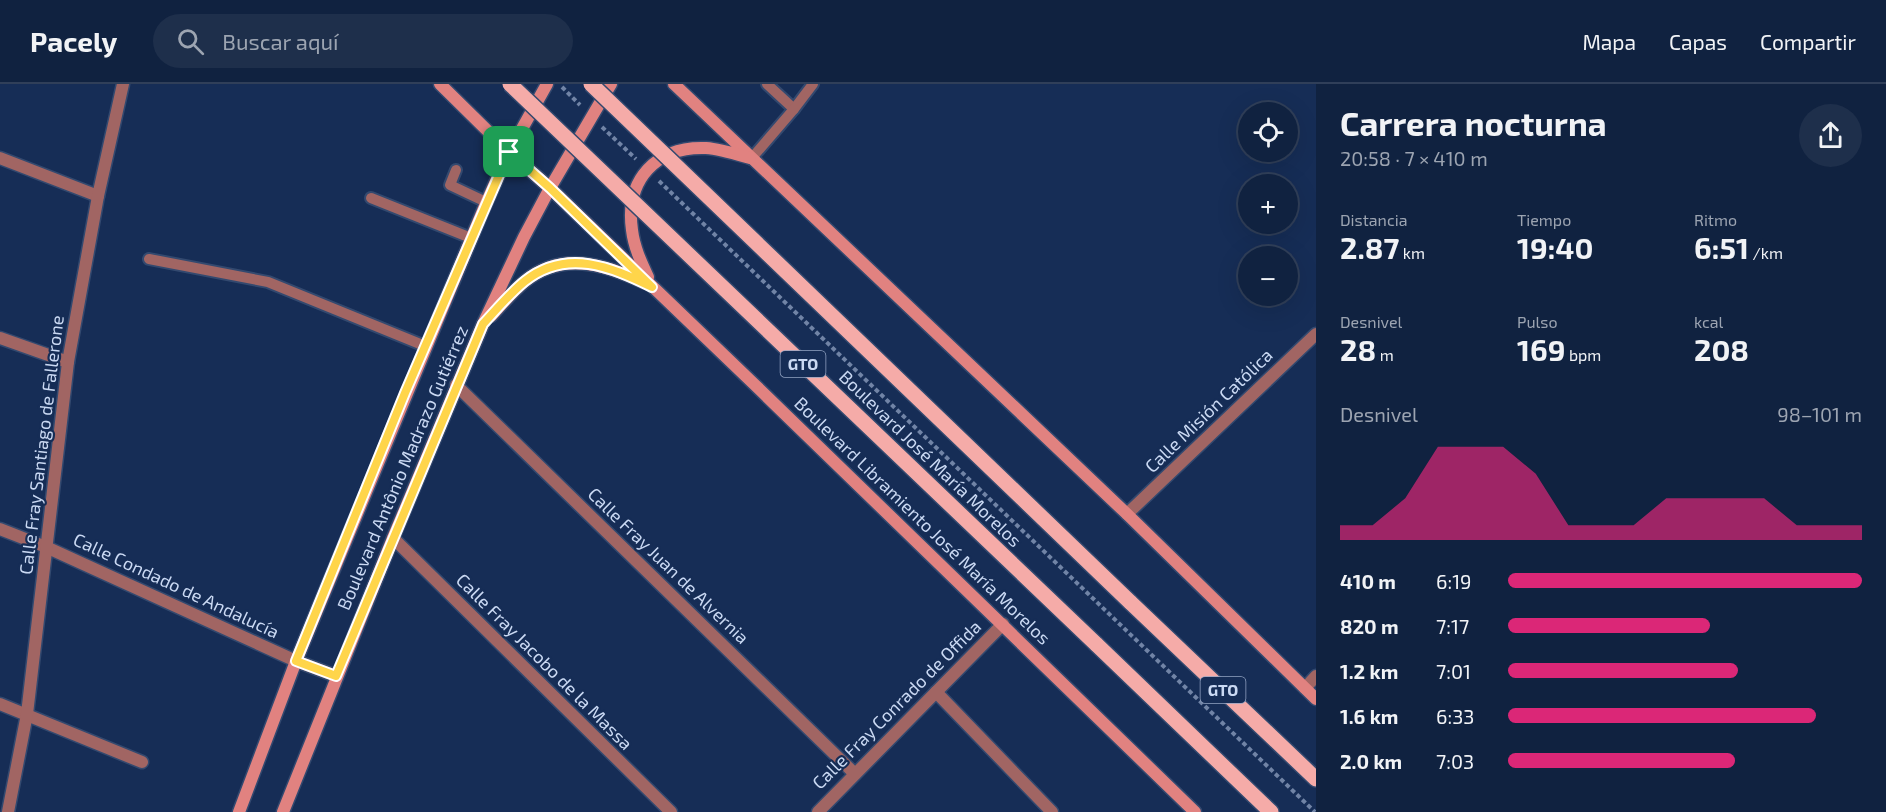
<!DOCTYPE html>
<html lang="es">
<head>
<meta charset="utf-8">
<style>
  body { margin:0; font-family:"Exo 2",sans-serif; background:#1e2f4b; color:#f1f3f6; height:100vh; display:flex; flex-direction:column; font-size:22px; white-space:nowrap }
  * { box-sizing:border-box; margin:0 }
  p { font-size:20px; color:#9ca4b1 }
  .icon { flex:none; width:33px; height:33px; fill:none; stroke:currentColor; stroke-width:2; stroke-linecap:round; stroke-linejoin:round }
  .map { position:relative; flex:1; overflow:hidden }
  .side { display:flex; flex-direction:column; background:#102240; width:570px }
  .side>* { flex:none }
  .controls { position:absolute; left:1238px; top:18px; display:grid; gap:12px }
  .controls a { display:grid; place-items:center; width:60px; height:60px; border-radius:50%; background:#102240; box-shadow:0 6px 24px #0002,0 0 0 2px #303f59; font-size:30px }
  .pin { position:absolute; display:grid; place-items:center; width:51px; height:51px; color:#fff; margin:-26px; border-radius:12px; box-shadow:0 3px 9px #0006 }
  .round { display:grid; place-items:center; flex:none; width:63px; height:63px; border-radius:32px; background:#1e2f4b }
  .overview { display:flex; align-items:center; justify-content:space-between; height:102px; padding:0 24px }
  h1 { font-size:33px; font-weight:700; line-height:45px }
  .figures { display:grid; grid-template-columns:repeat(3,1fr); gap:9px; height:102px; padding:6px 24px }
  .figures div { display:grid; align-content:center }
  .figures b { font-size:30px; font-weight:700 }
  .figures small { font-size:16px; font-weight:400 }
  .figures p { font-size:16px }
  .chart { height:168px; padding:12px 24px }
  .chart p { display:flex; justify-content:space-between }
  .chart svg { width:100%; height:108px; margin-top:6px; fill:#db2777; opacity:.7 }
  ul { padding:0 24px; list-style:none; font-size:20px }
  li { display:grid; grid-template-columns:96px 72px 1fr; align-items:center; height:45px }
  li i { height:15px; border-radius:8px; background:#db2777 }
  header { display:flex; align-items:center; gap:36px; box-sizing:border-box; height:84px; padding:0 30px; background:#102240; border-bottom:2px solid #303f59 }
  header strong { font-size:28px }
  nav { display:flex; gap:33px; margin-inline-start:auto; font-size:21px }
  .search { width:420px; height:54px; background:#1e2f4b; display:flex; align-items:center; gap:15px; box-sizing:border-box; padding:0 21px; border-radius:33px; color:#9ca4b1; font-size:22px }
  main { display:flex; flex:1; min-height:0 }
  .map>svg:first-child { display:block }
  .lines { fill:none; stroke-linecap:round; stroke-linejoin:round }
  .lane-casing { stroke:#33496f; stroke-width:14 }
  .street-casing { stroke:#33496f; stroke-width:15 }
  .secondary-casing { stroke:#33496f; stroke-width:15 }
  .primary-casing { stroke:#33496f; stroke-width:18 }
  .path { stroke:#7184a6; stroke-width:4; stroke-dasharray:4.5 3; stroke-linecap:butt }
  .lane { stroke:#a16563; stroke-width:10 }
  .street { stroke:#a16563; stroke-width:12 }
  .secondary { stroke:#e18280; stroke-width:12 }
  .primary { stroke:#f5aba8; stroke-width:15 }
  .primary-bridge-casing { stroke:#33496f; stroke-width:18; stroke-linecap:butt }
  .primary-bridge { stroke:#f5aba8; stroke-width:15 }
  .route-casing { stroke:#fff; stroke-width:12 }
  .route { stroke:#ffd54a; stroke-width:8 }
  .labels { text-anchor:middle; stroke-width:4.5; stroke-linejoin:round; paint-order:stroke }
  .shield { fill:#162d56; stroke:#94a5c4; stroke-width:1.5 }
  .shield-label { font-size:16px; font-weight:bold; fill:#cad9f3 }
  .street-label { font-size:18px; fill:#cad9f3; stroke:#162d56 }
</style>
</head>
<body>
<header>
<strong>Pacely</strong>
<div class="search"><svg class="icon" aria-label="search" viewBox="0 0 24 24"><circle cx="10" cy="10" r="6"/><path d="M15 15l6 6"/></svg>Buscar aquí</div>
<nav><a>Mapa</a><a>Capas</a><a>Compartir</a></nav>
</header>
<main>
<div class="map">
<svg width="1316" height="728" viewBox="0 0 1316 728">
  <rect width="100%" height="100%" fill="#162d56"/>
  <g class="lines">
    <g class="lane-casing">
      <g id="lane">
        <polyline points="767,0 794,25"/>
        <polyline points="751,75 794,25 813,0"/>
        <polyline points="456,86 450,101 486,118"/>
        <polyline points="371,114 471,154"/>
        <polyline points="149,175 268,198 425,262"/>
      </g>
    </g>
    <g class="street-casing">
      <g id="street">
        <polyline points="0,74 98,112"/>
        <polyline points="0,254 68,278"/>
        <polyline points="456,301 855,690"/>
        <polyline points="1127,430 1316,250"/>
        <polyline points="0,445 46,463 296,577 336,592"/>
        <polyline points="393,454 671,728"/>
        <polyline points="1305,604 1316,592"/>
        <polyline points="936,608 1052,728"/>
        <polyline points="0,620 142,678"/>
        <polyline points="8,728 27,630 68,278 98,112 123,0"/>
        <polyline points="818,728 1003,540"/>
      </g>
    </g>
    <g class="secondary-casing">
      <g id="secondary">
        <polyline points="440,0 509,68 550,104 754,300 1195,728"/>
        <polyline points="674,0 1127,430 1316,615"/>
        <path d="M648 193C641 178 634 163 632 146 625 96 656 62 706 64 720 65 736 70 750 74"/>
        <path d="M491 232C502 220 512 208 524 198 561 167 604 180 643 198"/>
        <polyline points="239,728 296,577 484,124 509,68 547,0"/>
        <polyline points="283,728 393,454 483,240 524,153 550,104 611,0"/>
      </g>
    </g>
    <g class="primary-casing">
      <g id="primary">
        <polyline points="1130,518 1316,695"/>
        <polyline points="1096,560 1271,728"/>
      </g>
    </g>
    <g class="path">
      <polyline points="562,3 580,21"/>
      <polyline points="602,43 636,75"/>
      <polyline points="659,97 1315,728"/>
    </g>
    <use href="#lane" class="lane"/>
    <use href="#street" class="street"/>
    <use href="#secondary" class="secondary"/>
    <use href="#primary" class="primary"/>
    <g class="primary-bridge-casing">
      <g id="primary-bridge">
        <polyline points="510,0 1096,560"/>
        <polyline points="591,0 1130,518"/>
      </g>
    </g>
    <use href="#primary-bridge" class="primary-bridge"/>
  </g>
  <g class="lines">
    <g class="route-casing">
      <path id="route" d="M509 68 550 104 652 203C611 183 567 164 525 197 510 209 496 226 483 240L336 592 296 577 405 309Z"/>
    </g>
    <use href="#route" class="route"/>
  </g>
  <g class="labels">
    <g class="shield">
      <rect x="780.5" y="267" width="45" height="26" rx="4.5"/>
      <rect x="1200.5" y="593" width="45" height="26" rx="4.5"/>
    </g>
    <g class="shield-label">
      <text x="803" y="286">GTO</text>
      <text x="1223" y="612">GTO</text>
    </g>
    <g class="street-label">
      <text transform="translate(1209 327) rotate(-44)" y="6">Calle Misión Católica</text>
      <text transform="translate(42 361) rotate(-83)" y="6">Calle Fray Santiago de Fallerone</text>
      <text transform="translate(930 375) rotate(44)" y="6">Boulevard José María Morelos</text>
      <text transform="translate(403 384) rotate(-67)" y="6">Boulevard Antônio Madrazo Gutiérrez</text>
      <text transform="translate(922 437) rotate(44)" y="6">Boulevard Libramiento José María Morelos</text>
      <text transform="translate(668 482) rotate(44)" y="6">Calle Fray Juan de Alvernia</text>
      <text transform="translate(176 502) rotate(25)" y="6">Calle Condado de Andalucía</text>
      <text transform="translate(544 578) rotate(45)" y="6">Calle Fray Jacobo de la Massa</text>
      <text transform="translate(897 621) rotate(-45)" y="6">Calle Fray Conrado de Offida</text>
    </g>
  </g>
</svg>
<div class="controls">
<a><svg class="icon" aria-label="locate" viewBox="0 0 24 24"><circle cx="12" cy="12" r="6"/><path d="M12 2v4M12 18v4M2 12h4M18 12h4"/></svg></a>
<a>+</a>
<a>−</a>
</div>
<div class="pin" style="left:509px;top:68px;background:#1e9e55"><svg class="icon" aria-label="arrive" viewBox="0 0 24 24"><path d="M6 21V4h12l-3 4 3 4H6"/></svg></div>
</div>
<section class="side">
<div class="overview"><div><h1>Carrera nocturna</h1><p>20:58 · 7 × 410 m</p></div><a class="round"><svg class="icon" aria-label="share" viewBox="0 0 24 24"><path d="M12 15V3M7 8l5-5 5 5M5 13v7h14v-7"/></svg></a></div>
<div class="figures">
<div><p>Distancia</p><b>2.87<small> km</small></b></div>
<div><p>Tiempo</p><b>19:40</b></div>
<div><p>Ritmo</p><b>6:51<small> /km</small></b></div>
</div>
<div class="figures">
<div><p>Desnivel</p><b>28<small> m</small></b></div>
<div><p>Pulso</p><b>169<small> bpm</small></b></div>
<div><p>kcal</p><b>208</b></div>
</div>
<div class="chart"><p><span>Desnivel</span>98–101 m</p>
<svg viewBox="0 0 160 44" preserveAspectRatio="none"><path d="M0 44V38L10 38L20 27L30 6L40 6L50 6L60 17L70 38L80 38L90 38L100 27L110 27L120 27L130 27L140 38L150 38L160 38V44z"/></svg>
</div>
<ul>
<li><b>410 m</b>6:19<i style="width:100%"></i></li>
<li><b>820 m</b>7:17<i style="width:57%"></i></li>
<li><b>1.2 km</b>7:01<i style="width:65%"></i></li>
<li><b>1.6 km</b>6:33<i style="width:87%"></i></li>
<li><b>2.0 km</b>7:03<i style="width:64%"></i></li>
</ul>
</section>
</main>
</body>
</html>
